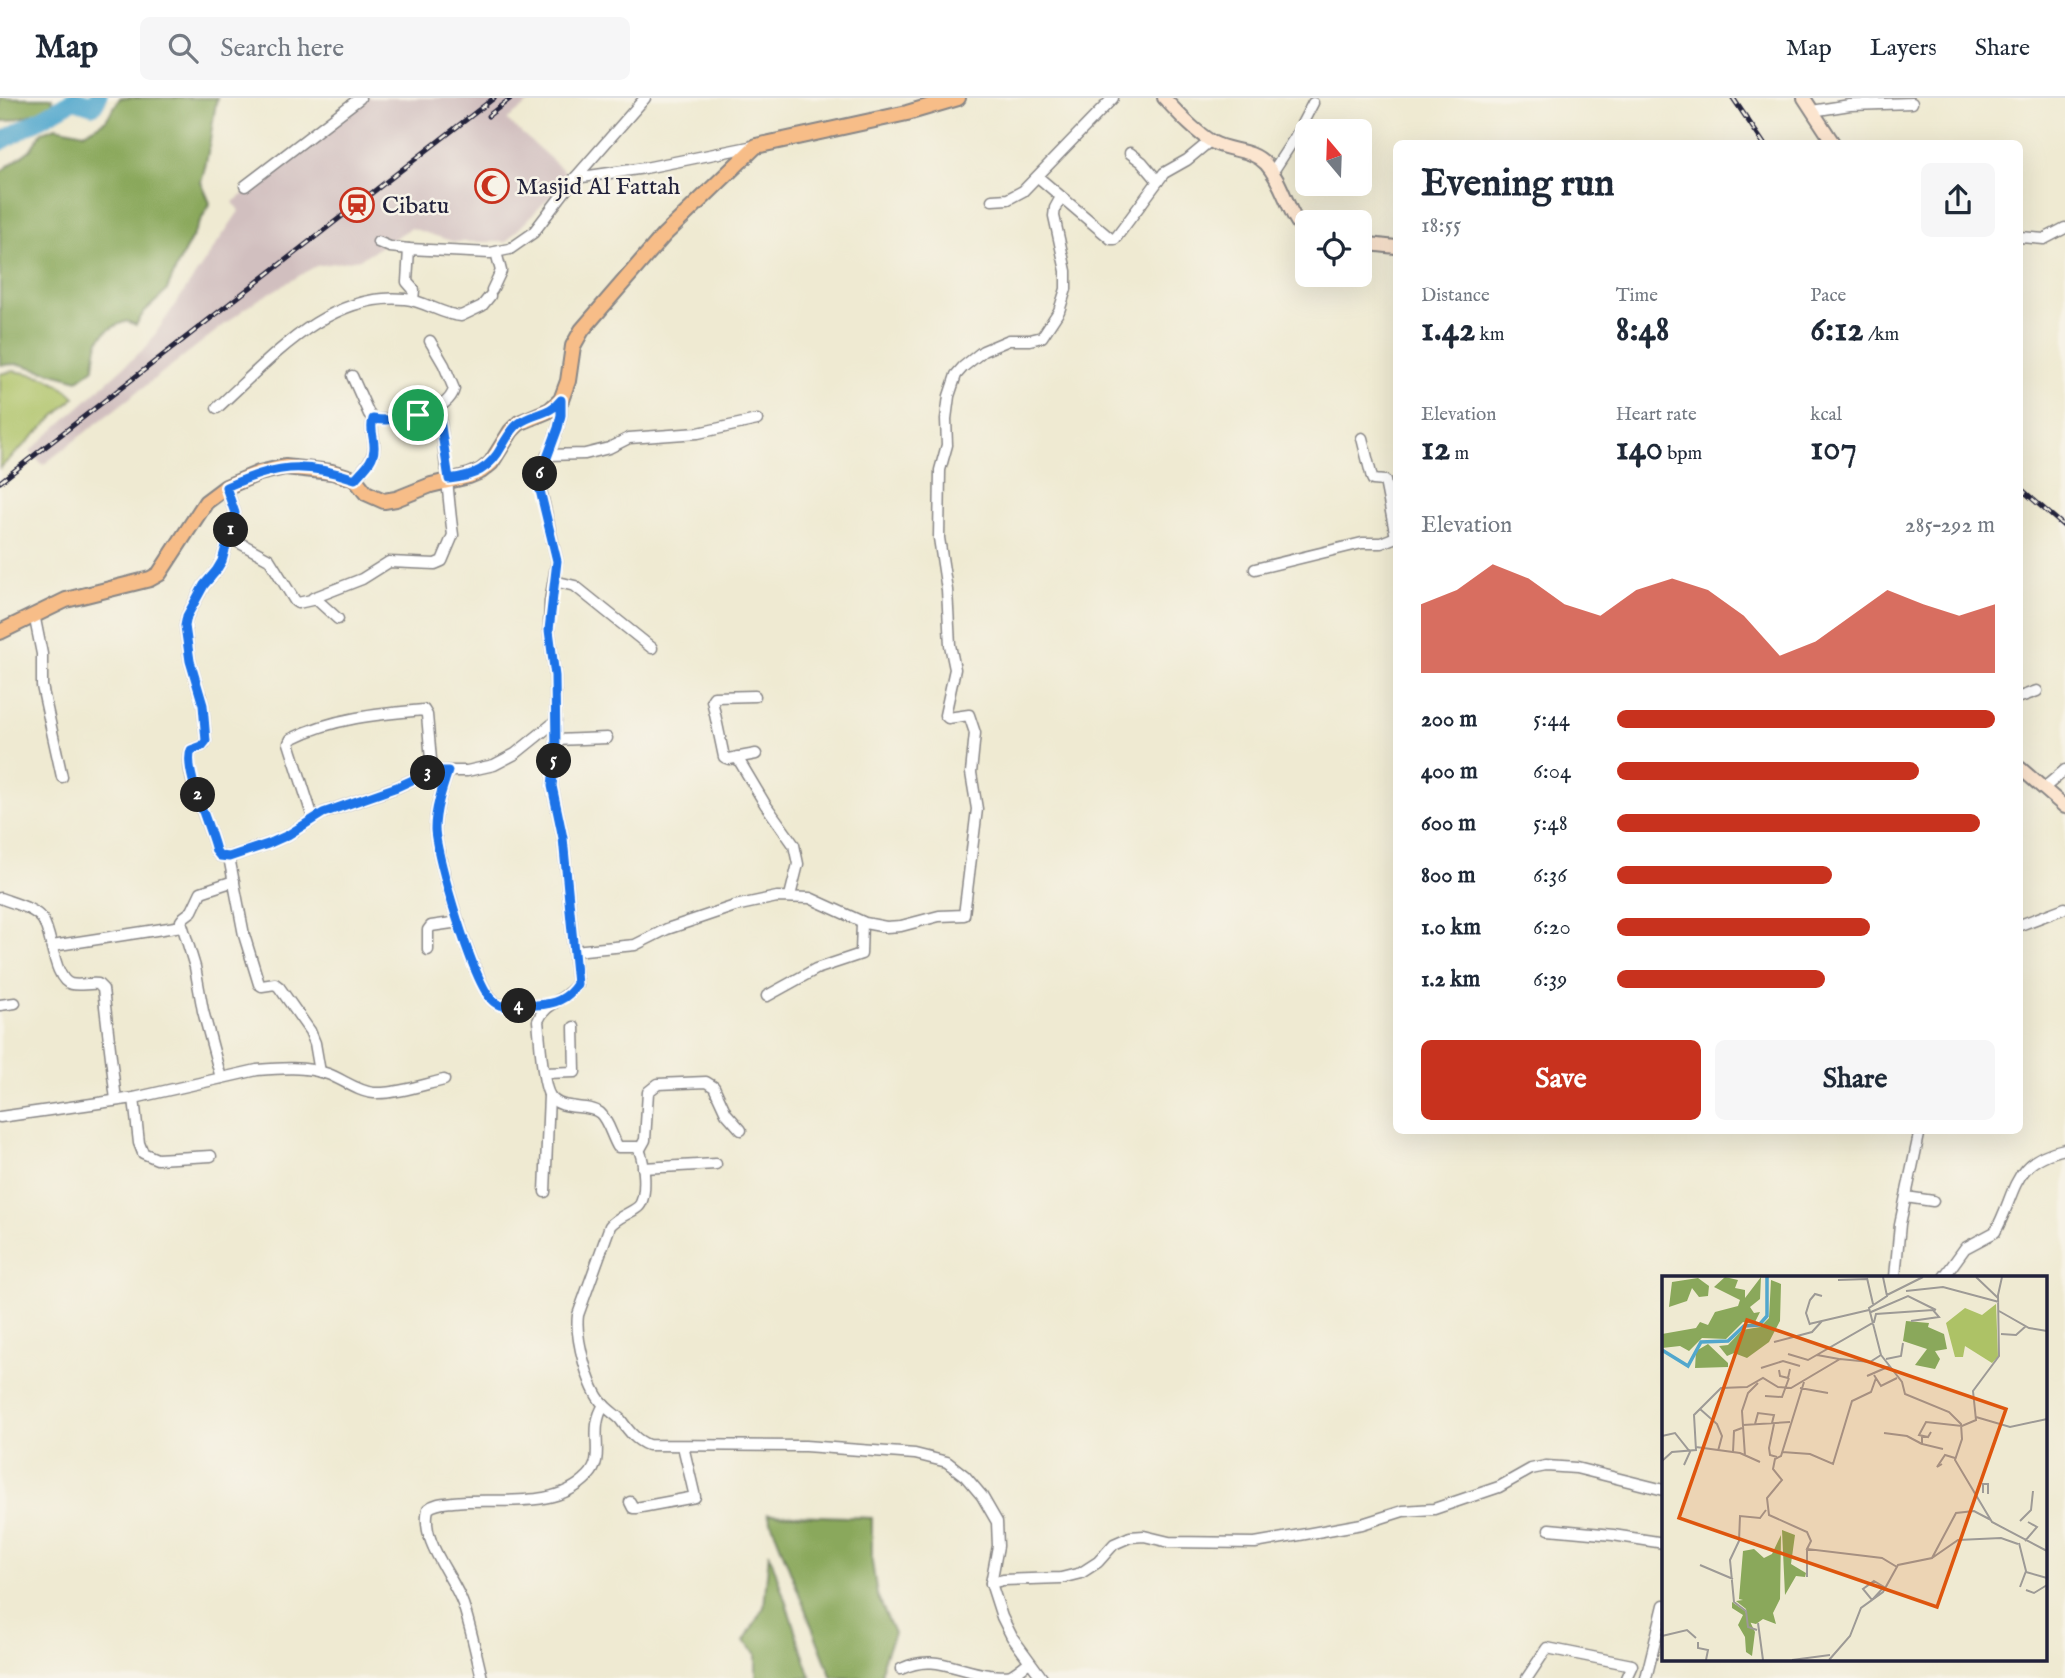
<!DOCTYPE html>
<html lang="en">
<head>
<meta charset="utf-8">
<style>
  body { margin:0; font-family:"IM FELL English",serif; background:#f6f6f7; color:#1f2937; height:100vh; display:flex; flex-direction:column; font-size:26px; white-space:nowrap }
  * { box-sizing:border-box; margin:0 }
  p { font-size:23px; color:#747a83 }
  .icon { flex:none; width:38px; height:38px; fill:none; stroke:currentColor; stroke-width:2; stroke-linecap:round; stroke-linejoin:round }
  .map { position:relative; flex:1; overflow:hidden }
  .side { position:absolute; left:1393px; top:42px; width:630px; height:994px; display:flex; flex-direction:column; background:#fff; border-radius:10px; box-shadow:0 7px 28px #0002 }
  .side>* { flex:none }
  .needle { width:46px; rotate:341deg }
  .fabs { position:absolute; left:1295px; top:21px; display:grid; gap:14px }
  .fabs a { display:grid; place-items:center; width:77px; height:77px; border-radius:10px; background:#fff; box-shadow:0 7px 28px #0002; font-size:35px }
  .pin { position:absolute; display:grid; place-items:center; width:60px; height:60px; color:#fff; margin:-30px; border:4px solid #fff; border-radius:50%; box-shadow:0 2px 7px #0007 }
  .km { position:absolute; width:35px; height:35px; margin:-18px; border-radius:50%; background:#222; color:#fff; font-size:19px; line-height:35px; text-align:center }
  .round { display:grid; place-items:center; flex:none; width:74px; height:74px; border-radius:10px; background:#f6f6f7 }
  .head { display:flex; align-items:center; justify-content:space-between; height:119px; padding:0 28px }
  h1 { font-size:38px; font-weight:800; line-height:52px }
  .stats { display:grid; grid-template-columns:repeat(3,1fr); gap:10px; height:119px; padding:7px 28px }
  .stats div { display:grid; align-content:center }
  .stats b { font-size:35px; font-weight:800 }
  .stats small { font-size:19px; font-weight:400 }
  .stats p { font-size:19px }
  .chart { height:196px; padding:14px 28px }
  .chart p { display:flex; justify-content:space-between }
  .chart svg { width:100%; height:126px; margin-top:7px; fill:#c8321e; opacity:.7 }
  .button { display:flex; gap:14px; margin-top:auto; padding:14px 28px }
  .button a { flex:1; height:80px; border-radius:10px; background:#c8321e; color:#fff; font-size:28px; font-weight:800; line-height:80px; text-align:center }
  .button a+a { background:#f6f6f7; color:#1f2937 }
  ul { padding:0 28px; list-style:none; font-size:23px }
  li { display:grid; grid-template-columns:112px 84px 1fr; align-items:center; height:52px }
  li i { height:18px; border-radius:9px; background:#c8321e }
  header { display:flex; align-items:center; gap:42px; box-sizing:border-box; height:98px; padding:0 35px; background:#fff; border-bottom:2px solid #e0e1e3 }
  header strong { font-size:33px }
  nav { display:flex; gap:38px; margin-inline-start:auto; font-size:24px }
  .search { width:490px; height:63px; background:#f6f6f7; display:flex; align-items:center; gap:18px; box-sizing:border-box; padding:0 24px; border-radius:10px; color:#747a83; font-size:26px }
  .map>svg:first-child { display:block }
  .industrial { fill:#d1bfbf }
  .green { fill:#adc266; stroke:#687250; stroke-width:2 }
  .forest { fill:#8aa85b; stroke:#56654b; stroke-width:2 }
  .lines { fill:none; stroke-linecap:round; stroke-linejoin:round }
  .river { stroke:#51a7cd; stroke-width:18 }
  .street-casing { stroke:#888686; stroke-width:13 }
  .secondary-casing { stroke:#888686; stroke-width:16 }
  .primary-casing { stroke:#888686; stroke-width:18 }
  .street { stroke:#fff; stroke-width:10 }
  .secondary { stroke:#fce5cf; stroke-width:12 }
  .primary { stroke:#f7bd88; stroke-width:14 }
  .rail-casing { stroke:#22223b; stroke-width:5 }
  .rail { stroke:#f7f3e8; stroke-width:2.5; stroke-dasharray:8; stroke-linecap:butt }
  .route-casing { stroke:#fff; stroke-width:14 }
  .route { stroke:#1a73e8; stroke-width:9 }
  .labels { text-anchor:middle; stroke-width:5; stroke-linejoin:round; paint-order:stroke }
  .poi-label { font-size:24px; fill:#22223b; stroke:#f7f3e8; text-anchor:start }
  .inset-river { fill:none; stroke:#51a7cd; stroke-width:3.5 }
  .inset-road { fill:none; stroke:#9d9a96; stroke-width:2 }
  .view { fill:#de560e; fill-opacity:0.15; stroke:#de560e; stroke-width:3.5 }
  .inset-edge { fill:none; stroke:#22223b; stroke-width:3.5 }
</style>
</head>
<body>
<header>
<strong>Map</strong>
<div class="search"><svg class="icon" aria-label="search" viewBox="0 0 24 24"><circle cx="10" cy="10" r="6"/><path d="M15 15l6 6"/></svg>Search here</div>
<nav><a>Map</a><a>Layers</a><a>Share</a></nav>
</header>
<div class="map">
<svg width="2065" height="1580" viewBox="0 0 2065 1580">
  <rect width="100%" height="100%" fill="#f7f3e8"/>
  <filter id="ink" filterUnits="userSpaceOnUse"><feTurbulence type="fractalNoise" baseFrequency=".0143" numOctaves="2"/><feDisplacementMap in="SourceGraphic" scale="14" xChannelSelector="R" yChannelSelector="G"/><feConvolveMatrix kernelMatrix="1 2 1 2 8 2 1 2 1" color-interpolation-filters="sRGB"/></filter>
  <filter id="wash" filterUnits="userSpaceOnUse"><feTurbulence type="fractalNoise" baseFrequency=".00686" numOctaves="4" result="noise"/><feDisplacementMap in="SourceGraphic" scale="28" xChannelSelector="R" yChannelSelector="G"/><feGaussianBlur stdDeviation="1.57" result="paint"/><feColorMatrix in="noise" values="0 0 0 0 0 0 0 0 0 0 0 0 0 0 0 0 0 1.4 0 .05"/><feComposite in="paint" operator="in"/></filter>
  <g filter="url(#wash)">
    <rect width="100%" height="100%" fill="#efead2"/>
    <polygon class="industrial" points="364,0 535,0 507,22 570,78 506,144 454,144 411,130 360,161 316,168 251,206 43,367 30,353 147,248 239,113 233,104 350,15"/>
    <path class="green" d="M13 273C42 277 53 279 75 299L0 370V276Z"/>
    <g class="forest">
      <polygon points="0,0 52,0 56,15 33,16 9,23 0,23"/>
      <path d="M120 0H217C211 28 210 57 201 84L210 105 179 164 166 194 144 214 136 227 127 223C99 233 96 241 94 270L78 282 19 266 0 267V74L30 52 42 34 56 29 84 35 106 22Z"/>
      <polygon points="768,1416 872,1420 872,1464 877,1497 894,1535 883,1563 881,1580 832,1580"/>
      <polygon points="769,1454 811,1580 756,1580 756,1555 744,1543 764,1509"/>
    </g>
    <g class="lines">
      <polyline class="river" points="0,44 74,2 93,8 98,0"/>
    </g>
  </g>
  <g filter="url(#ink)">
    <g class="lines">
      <g class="street-casing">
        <g id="street">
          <polyline points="1812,13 1850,7 1912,5"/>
          <polyline points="1130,55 1142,64 1158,83"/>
          <polyline points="1272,75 1294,41 1313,5"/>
          <polyline points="1038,79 1111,141 1115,141 1164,75 1187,62 1210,43"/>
          <polyline points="575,80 645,70 754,48"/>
          <polyline points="245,88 360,0"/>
          <polyline points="992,102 1008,101 1023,93 1113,0"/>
          <polyline points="2020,139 2044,141 2065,130"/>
          <polyline points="378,144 390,149 409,151 490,155 510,151 533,135 575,80 645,0"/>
          <polyline points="409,151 407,184 414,192 413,202"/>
          <polyline points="492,192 501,173 496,154"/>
          <path d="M352 278 369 316 373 321C395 324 448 316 454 291L444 267 430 243"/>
          <path d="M561 302V317L558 330 539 384 557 463 550 503 549 532 555 578 556 650 552 688 563 740 577 886C567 902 544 905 538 923 540 939 542 987 550 998 561 1014 587 1005 600 1015 608 1022 612 1039 618 1049H637C645 1058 648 1101 638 1109 628 1117 618 1118 610 1128L578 1217C575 1239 588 1290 603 1306 608 1312 615 1316 620 1321 628 1332 635 1342 648 1347L805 1348 915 1356 947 1364 965 1378 982 1398 997 1424 998 1448 991 1485 1003 1482 1061 1480 1081 1475 1098 1464 1114 1446 1130 1439 1144 1438 1169 1444 1255 1445 1362 1426 1403 1413 1434 1411 1499 1389 1531 1371 1546 1368 1576 1370 1664 1392"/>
          <path d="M217 310C269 263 327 193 405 201 425 203 442 217 461 218L482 208 490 198"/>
          <polyline points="1362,340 1372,380 1373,382 1385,383 1396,439"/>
          <polyline points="547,357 585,356 609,350 629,340 698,335 757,322"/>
          <path d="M355 381C364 370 376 360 374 345 373 335 370 330 373 321"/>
          <path d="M226 389 235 415 222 463 216 473 204 487 187 518 185 528 190 563 203 607 206 643 202 648 191 652C182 675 211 728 216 753L220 758 229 759 268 746 288 737 323 715 397 689 432 673H467L494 667 515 656 556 623"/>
          <polyline points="229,439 269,461 295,503 298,505 316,501 338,521"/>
          <polyline points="1255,471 1362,445 1381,445 1396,439"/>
          <polyline points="554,483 575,488 652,550"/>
          <path d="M313 500 362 481 389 464 435 466 442 463 453 437C447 395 446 351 438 308"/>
          <polyline points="34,516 42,556 42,588 62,679"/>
          <polyline points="755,598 714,599 712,602 724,659 729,661 756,656"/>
          <polyline points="2020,599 2037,593"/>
          <polyline points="556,642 607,640"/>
          <polyline points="737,659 765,706 794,747 798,766 790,798"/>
          <path d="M448 673C442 691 435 712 435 731 436 758 475 890 494 904 505 912 539 907 553 906"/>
          <polyline points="2044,690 2065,672"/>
          <path d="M313 720 289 645 291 641C332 620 378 616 424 612L427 617 432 673"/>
          <polyline points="229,759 244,837 259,886 262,888 275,886 279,889 310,933 315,945 320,974"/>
          <path d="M0 800C13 805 35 810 43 822 52 836 54 882 71 886 79 888 89 885 98 886L103 891 116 1002"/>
          <polyline points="2020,827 2065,810"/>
          <polyline points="52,848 182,828"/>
          <polyline points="428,852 428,832 431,828 459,824"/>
          <polyline points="574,853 635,847 667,831 735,808 777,799 810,800 865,825 886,829 901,828 939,818 964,817 977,711 971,675 975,635 969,617 948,620 945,617 955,571 950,547 947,492 939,440 940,372 947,347 946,321 949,298 956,277 963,269 983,253 1009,242 1030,242 1042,239 1059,213 1066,191 1066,173 1054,118 1055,110 1061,99"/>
          <polyline points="767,898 816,871 861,856 862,824"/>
          <polyline points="0,907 15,905"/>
          <polyline points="544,975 575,974 574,929"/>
          <polyline points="221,980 203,913 195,869 181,823 184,819 192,813 201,794 234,783"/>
          <polyline points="134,1000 139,1045 143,1055 157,1061 211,1058"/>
          <path d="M0 1019 134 1000 257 972C281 970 305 968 328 976 342 981 358 994 374 995 396 996 422 987 444 982"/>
          <polyline points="640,1051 645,1042 648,994 658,986 706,984 714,989 726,1015 741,1032"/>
          <polyline points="643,1070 716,1066"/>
          <polyline points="545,1094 549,997"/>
          <polyline points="1906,1099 1933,1103"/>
          <polyline points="1895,1179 1900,1126 1920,1032"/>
          <path d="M1944 1179 1965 1150 1995 1134C2017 1095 2010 1063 2065 1051"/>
          <polyline points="630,1404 633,1410 636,1410 695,1399 683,1348"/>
          <polyline points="1549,1431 1613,1437 1664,1445"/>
          <polyline points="991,1485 1002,1519 1012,1539 1042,1580"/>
          <path d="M901 1571C934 1555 956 1573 989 1577 996 1577 1004 1579 1011 1577 1017 1574 1024 1568 1029 1564"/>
          <path d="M482 1580C476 1556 471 1530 463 1506 453 1477 420 1444 428 1411 435 1405 444 1405 453 1404 496 1399 555 1413 588 1378 607 1359 587 1333 604 1307"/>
          <polyline points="1527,1580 1547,1550 1632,1567 1626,1580"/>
          <polyline points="1646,1580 1664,1507"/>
        </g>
      </g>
      <g class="secondary-casing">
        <g id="secondary">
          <path d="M1164 0C1178 15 1194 33 1212 44 1230 54 1251 50 1266 66 1285 87 1287 117 1307 136"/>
          <polyline points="1804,0 1834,46"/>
          <polyline points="1360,145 1396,149"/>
          <polyline points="2020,670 2065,709"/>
        </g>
      </g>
      <g class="primary-casing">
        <polyline id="primary" points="0,534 66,502 150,481 159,476 206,404 226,389 259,375 285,369 332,374 355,381 366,395 384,403 396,401 431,387 469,378 481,373 491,365 511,333 519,325 550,312 561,302 568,283 573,248 582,232 664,137 756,48 907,15 958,0"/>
      </g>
      <use href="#street" class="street"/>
      <use href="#secondary" class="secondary"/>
      <use href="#primary" class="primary"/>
      <g class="rail-casing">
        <g id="rail">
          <polyline points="1733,0 1764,46"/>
          <polyline points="488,18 511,0"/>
          <polyline points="0,384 494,0"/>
          <polyline points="2020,390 2065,429"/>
        </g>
      </g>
      <use href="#rail" class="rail"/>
    </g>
  </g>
  <g class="lines" filter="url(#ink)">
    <g class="route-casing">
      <path id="route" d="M561 302V317L558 330 538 384 557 463 549 532 555 578 556 650 552 688 563 740 577 886C567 902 554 906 536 907 524 907 504 912 494 904 474 889 436 758 435 731 435 712 442 691 448 673H432L397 689 323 715 288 737 268 746 229 759 220 758 216 753C211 729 183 673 191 652L202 648 206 643 203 607 190 563 185 528 187 518 204 487 216 473 222 463 235 415 226 389C275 367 303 363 355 381 362 372 374 363 374 351 375 340 369 332 373 321 394 324 420 319 438 309L449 381C474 378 490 371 502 348 507 340 511 332 518 326 532 315 550 317 561 302Z"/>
    </g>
    <use href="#route" class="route"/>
  </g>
  <defs>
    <g id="mosque-ring" transform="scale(1.75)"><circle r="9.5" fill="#f7f3e8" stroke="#c8321e" stroke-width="1.5"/><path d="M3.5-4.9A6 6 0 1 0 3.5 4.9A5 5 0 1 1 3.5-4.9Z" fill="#c8321e"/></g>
    <g id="station-ring" transform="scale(1.75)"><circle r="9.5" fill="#f7f3e8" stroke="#c8321e" stroke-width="1.5"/><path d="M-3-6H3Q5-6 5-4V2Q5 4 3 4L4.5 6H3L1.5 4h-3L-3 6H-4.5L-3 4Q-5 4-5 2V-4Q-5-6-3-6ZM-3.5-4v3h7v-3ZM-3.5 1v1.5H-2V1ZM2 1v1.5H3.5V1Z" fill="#c8321e"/></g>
  </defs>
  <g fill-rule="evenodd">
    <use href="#mosque-ring" x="492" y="88"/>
    <use href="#station-ring" x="357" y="107"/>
  </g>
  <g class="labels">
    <g class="poi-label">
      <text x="516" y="96">Masjid Al Fattah</text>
      <text x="382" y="115">Cibatu</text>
    </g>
  </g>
  <g transform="translate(1662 1178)">
    <rect width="385" height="385" fill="#efead2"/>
    <path d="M334 28 336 81 330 87 303 70 301 81H293L284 47 303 32 320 39Z" fill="#adc266"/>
    <path d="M63 1 76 4 73 12 83 14V22L99 1 98 23 88 31 92 37 98 36 92 48 81 46 64 63 40 62 27 75 18 70 0 72V58L34 52 38 46 46 49 53 36 76 30 78 24 52 11ZM36 2 47 10 46 20 37 21 30 12 25 25 7 31 10 6ZM109 4 119 8 118 45 107 66 85 82 72 77 65 80 57 70 66 69 80 54 98 51 107 42ZM244 45 267 47 266 51 282 58 285 73 273 75 278 83 273 93 253 89 265 73 241 65ZM46 68 66 87V91L33 92 34 75ZM120 254 133 259 129 288 144 297 143 301 134 300 123 319ZM119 259 118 323 111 337 114 348 101 343 94 348 86 346 84 333 74 325 81 324 77 323 81 275 92 273 102 282 110 278ZM70 326 83 335 93 356 90 380 84 376 83 361 76 349 81 339 70 332Z" fill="#8aa85b"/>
    <path class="inset-river" d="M0 74 26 90 39 66 66 65 82 50 97 49 105 40V1"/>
    <path class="inset-road" d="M314 1 336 22M205 2 211 28M176 4 205 3M244 15 281 11 337 26M225 19 261 1M337 35 367 52 385 55M209 36 246 20 274 34M147 48 207 34M148 49 144 37 148 24 153 18 160 20M339 58 354 59 364 50M112 66 150 56 160 45M126 78 146 84 212 46 214 38 271 34 277 41 249 45M155 79 177 83M219 79 240 106 243 118 287 136 299 148 300 163 293 184 330 246 385 275M219 79 207 32 225 20 221 1M224 83 239 80 241 67M99 92 121 85 138 90M117 94 118 100 126 102 128 93M212 99 219 110 235 102M205 100 228 90M142 106 119 180 113 183 111 193 120 204 105 222 107 239 145 256 149 265 145 273 220 282 235 291M138 112 166 117M103 120 120 121 127 102M38 133 55 148 60 160 56 175M314 141 348 151 385 143M93 148 96 137 112 139 110 147M112 148 107 172 108 179 115 181M81 149 128 146M269 156 266 161 257 159 264 146 300 150 314 144 311 115 337 80 336 19 340 1M222 157 245 160 260 168M0 160 13 157 28 176 22 189M260 160V168L281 173M34 171 78 177 98 186M71 176 72 155 80 152M120 176 148 178 171 188 190 125 209 116 214 102M83 180 80 135 86 117 96 107M0 185 10 176 34 174 32 139 59 112 85 111 101 102 116 111 129 112 178 83 208 86 219 79M280 188 275 191 283 179 293 182M321 217V208H326V218M358 245 369 234 371 215M363 265 375 251 366 246M357 267 364 295 358 311M270 282 296 264 339 262 356 268M38 289 71 303M364 296 385 302M145 301V273M212 305 222 311 210 324 201 313ZM364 314 372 317 385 309M96 347 101 384M95 354 86 351 84 335 72 326 68 284 77 265 78 240 98 242 104 234M0 360 25 354 34 362M36 366V372L46 374 44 384M130 384 168 379M167 384 188 360 199 332 221 316 236 289 270 282 294 237 312 235 329 244"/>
    <path class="view" d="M85 44 344 133 275 331 17 242Z"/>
    <rect width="385" height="385" class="inset-edge"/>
  </g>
</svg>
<div class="fabs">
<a><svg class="needle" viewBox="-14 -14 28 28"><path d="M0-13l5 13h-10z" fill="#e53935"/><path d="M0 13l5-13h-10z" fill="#747a83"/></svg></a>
<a><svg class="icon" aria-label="locate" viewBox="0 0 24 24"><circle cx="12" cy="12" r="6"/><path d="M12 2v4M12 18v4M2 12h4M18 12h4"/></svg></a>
</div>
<div class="pin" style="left:418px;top:317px;background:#1e9e55"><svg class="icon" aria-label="arrive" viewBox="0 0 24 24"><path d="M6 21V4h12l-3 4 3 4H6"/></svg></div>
<b class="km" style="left:231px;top:432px">1</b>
<b class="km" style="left:198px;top:697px">2</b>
<b class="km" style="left:428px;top:675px">3</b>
<b class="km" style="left:519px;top:908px">4</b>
<b class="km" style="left:554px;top:663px">5</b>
<b class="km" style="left:540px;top:376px">6</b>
<section class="side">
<div class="head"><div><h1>Evening run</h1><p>18:55</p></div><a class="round"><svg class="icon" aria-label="share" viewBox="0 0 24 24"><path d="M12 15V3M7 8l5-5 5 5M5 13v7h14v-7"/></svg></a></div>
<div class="stats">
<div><p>Distance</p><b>1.42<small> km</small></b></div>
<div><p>Time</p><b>8:48</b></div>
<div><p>Pace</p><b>6:12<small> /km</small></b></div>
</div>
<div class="stats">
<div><p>Elevation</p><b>12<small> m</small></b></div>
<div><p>Heart rate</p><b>140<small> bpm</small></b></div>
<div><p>kcal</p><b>107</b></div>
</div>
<div class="chart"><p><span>Elevation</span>285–292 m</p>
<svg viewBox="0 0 160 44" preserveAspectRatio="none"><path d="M0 44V20L10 15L20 6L30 11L40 20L50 24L60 15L70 11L80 15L90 24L100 38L110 33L120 24L130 15L140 20L150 24L160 20V44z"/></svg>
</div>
<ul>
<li><b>200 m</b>5:44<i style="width:100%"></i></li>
<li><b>400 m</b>6:04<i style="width:80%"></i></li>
<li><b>600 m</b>5:48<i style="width:96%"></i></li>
<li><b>800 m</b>6:36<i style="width:57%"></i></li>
<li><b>1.0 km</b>6:20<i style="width:67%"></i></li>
<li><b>1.2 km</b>6:39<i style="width:55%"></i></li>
</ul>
<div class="button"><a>Save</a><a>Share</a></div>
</section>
</div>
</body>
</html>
